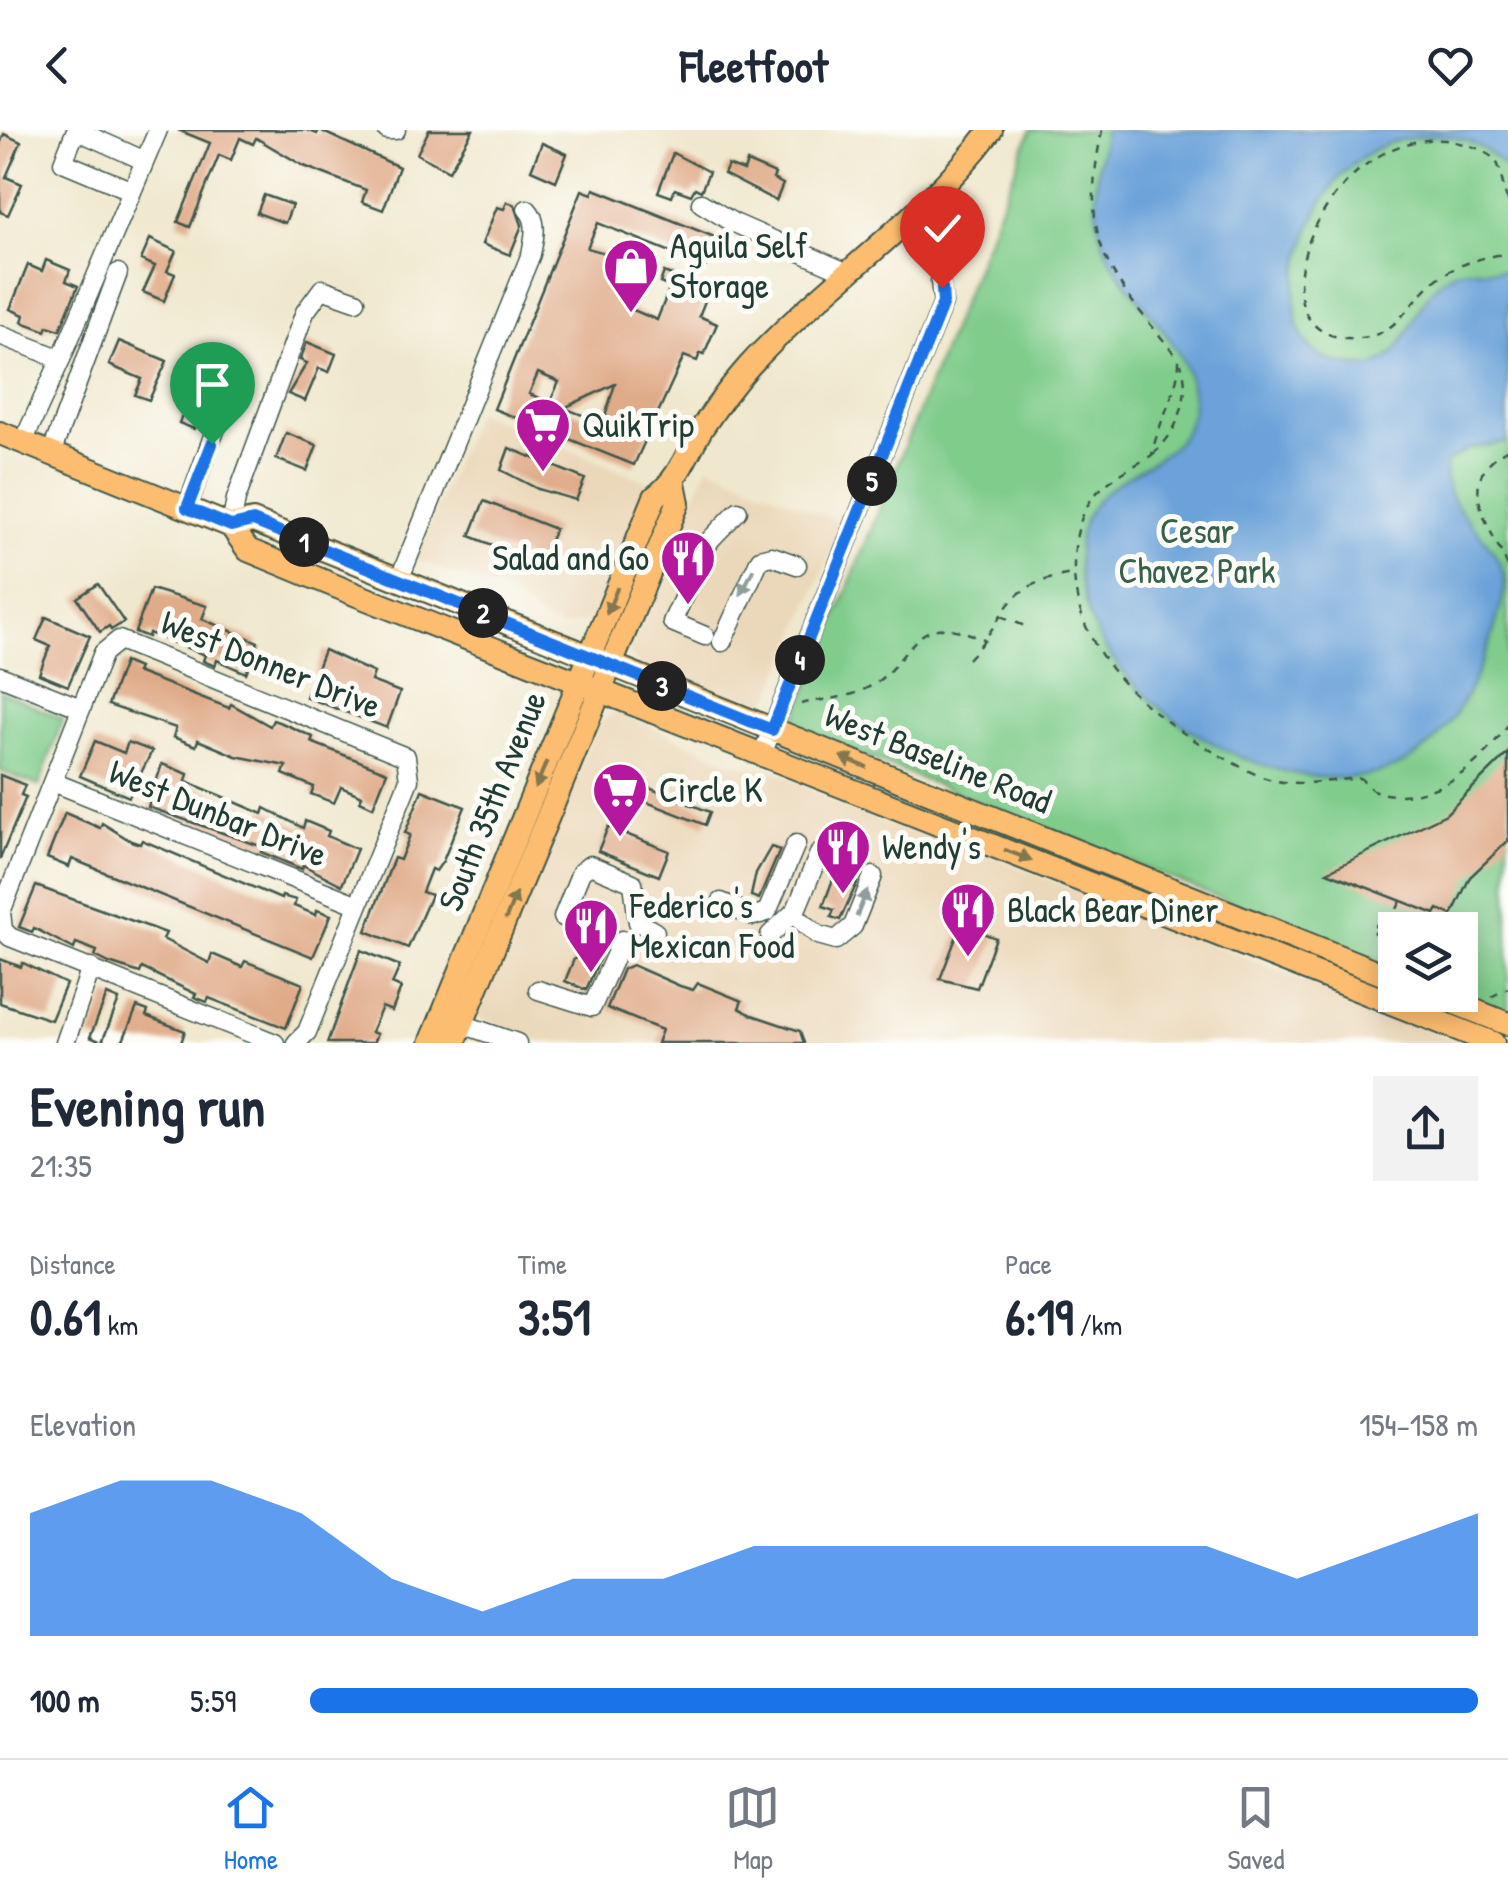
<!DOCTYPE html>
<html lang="en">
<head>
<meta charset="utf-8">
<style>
  body { margin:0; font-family:"Patrick Hand",sans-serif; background:#f2f2f3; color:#1f2937; height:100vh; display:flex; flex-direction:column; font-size:38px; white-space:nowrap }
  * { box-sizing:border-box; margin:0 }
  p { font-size:32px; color:#747a83 }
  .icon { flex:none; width:55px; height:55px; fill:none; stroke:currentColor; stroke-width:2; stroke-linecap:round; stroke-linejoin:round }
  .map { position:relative; height:913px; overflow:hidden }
  .drawer { display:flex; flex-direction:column; background:#fff; flex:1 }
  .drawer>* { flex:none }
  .buttons { position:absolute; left:1378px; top:782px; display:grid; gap:20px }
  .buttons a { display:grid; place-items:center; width:100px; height:100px; border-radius:0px; background:#fff; box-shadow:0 5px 25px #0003; font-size:50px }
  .pin { position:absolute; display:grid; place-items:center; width:85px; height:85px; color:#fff; margin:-102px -42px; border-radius:50% 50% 50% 0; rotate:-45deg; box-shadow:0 0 10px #0007 }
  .pin .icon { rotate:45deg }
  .km { position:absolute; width:50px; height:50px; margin:-25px; border-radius:50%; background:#222; color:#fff; font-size:28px; line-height:50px; text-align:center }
  .round { display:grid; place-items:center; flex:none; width:105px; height:105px; border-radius:0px; background:#f2f2f3 }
  .headline { display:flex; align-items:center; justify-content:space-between; height:170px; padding:0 30px }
  h1 { font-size:55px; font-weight:800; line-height:75px }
  .stats { display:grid; grid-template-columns:repeat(3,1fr); gap:15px; height:170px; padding:10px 30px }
  .stats div { display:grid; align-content:center }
  .stats b { font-size:50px; font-weight:800 }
  .stats small { font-size:28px; font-weight:400 }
  .stats p { font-size:28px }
  .chart { height:280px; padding:20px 30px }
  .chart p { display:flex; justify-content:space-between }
  .chart svg { width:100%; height:180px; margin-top:10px; fill:#1a73e8; opacity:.7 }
  ul { padding:0 30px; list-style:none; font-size:32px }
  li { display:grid; grid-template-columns:160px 120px 1fr; align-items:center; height:75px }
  li i { height:25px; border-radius:12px; background:#1a73e8 }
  header { display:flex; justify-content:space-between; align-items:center; height:130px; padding:0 30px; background:#fff; font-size:45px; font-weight:800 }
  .tab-bar { display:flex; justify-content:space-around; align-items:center; height:140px; border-top:2px solid #e0e1e3; background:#fff; font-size:28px; color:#747a83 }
  .tab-bar a { display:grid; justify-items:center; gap:5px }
  .tab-bar .selected { color:#1a73e8 }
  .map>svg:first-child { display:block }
  .built { fill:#ebd8ba }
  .green { fill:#7fcc8b; stroke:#4f8460; stroke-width:2.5 }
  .water { fill:#6aa2d9; stroke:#447086; stroke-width:2.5 }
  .building { fill:#e0ab89; fill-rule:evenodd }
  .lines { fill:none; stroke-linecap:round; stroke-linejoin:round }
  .minor-casing { stroke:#3e574b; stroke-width:21 }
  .major-casing { stroke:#3e574b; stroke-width:26 }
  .path { stroke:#3e574b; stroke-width:2.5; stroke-dasharray:8 8; stroke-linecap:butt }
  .minor { stroke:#fff; stroke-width:18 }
  .major { stroke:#fcbd6f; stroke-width:22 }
  .oneway { fill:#8f9e9a }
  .oneway2 { fill:#82774f }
  .route-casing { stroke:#fff; stroke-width:20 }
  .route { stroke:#1a73e8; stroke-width:12 }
  .labels { text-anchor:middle; stroke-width:10; stroke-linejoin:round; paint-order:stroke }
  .poi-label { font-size:35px; fill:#1f3d34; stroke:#fdfcf7; text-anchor:start }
  .park-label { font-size:35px; fill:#37614a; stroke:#fdfcf7 }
  .street-label { font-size:35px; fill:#1f3d34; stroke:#fdfcf7 }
</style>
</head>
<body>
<header><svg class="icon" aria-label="back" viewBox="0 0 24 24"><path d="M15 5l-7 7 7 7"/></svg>Fleetfoot<svg class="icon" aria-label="heart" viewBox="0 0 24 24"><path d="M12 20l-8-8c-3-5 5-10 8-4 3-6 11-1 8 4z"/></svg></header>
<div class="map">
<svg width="1508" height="913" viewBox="0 0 1508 913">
  <rect width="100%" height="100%" fill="#fdfcf7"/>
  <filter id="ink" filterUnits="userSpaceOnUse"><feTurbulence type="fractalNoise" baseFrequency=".01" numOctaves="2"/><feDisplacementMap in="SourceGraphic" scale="20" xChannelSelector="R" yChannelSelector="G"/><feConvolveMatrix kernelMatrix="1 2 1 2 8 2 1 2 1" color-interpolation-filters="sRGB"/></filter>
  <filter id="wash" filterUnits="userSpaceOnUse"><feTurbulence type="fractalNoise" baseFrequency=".0048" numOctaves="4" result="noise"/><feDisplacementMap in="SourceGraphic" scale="40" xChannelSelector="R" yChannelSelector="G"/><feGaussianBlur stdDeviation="2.25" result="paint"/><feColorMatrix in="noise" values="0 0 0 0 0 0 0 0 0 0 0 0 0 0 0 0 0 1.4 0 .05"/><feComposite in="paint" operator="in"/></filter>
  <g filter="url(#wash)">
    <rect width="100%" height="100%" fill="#f0e8ce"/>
    <g class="built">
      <polygon points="476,282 649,352 592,490 562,498 546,492 513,466 415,429"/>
      <polygon points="708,335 843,394 774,558 766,573 755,577 638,535 627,520"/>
      <polygon points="616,581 729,632 785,645 839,675 900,699 945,708 1461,913 543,913 476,886 598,594"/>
    </g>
    <g class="green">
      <polygon points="1031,0 1508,0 1508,881 1460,863 1460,800 1395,800 1395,838 792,597"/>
      <polygon points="0,561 63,589 39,656 0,641"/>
    </g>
    <path class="water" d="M1105 0H1508V40C1487 16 1458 3 1426 6 1350 11 1313 68 1299 138 1286 199 1304 240 1375 236 1418 217 1412 155 1461 140 1474 137 1494 141 1508 141V312L1469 319 1447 332C1436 381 1496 401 1504 448 1506 463 1498 485 1494 500 1478 546 1454 604 1409 630 1304 691 1120 586 1087 479 1041 329 1182 357 1192 281 1200 215 1124 171 1103 112 1090 75 1097 36 1105 0Z"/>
    <g id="blocks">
      <g class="building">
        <polygon points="178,0 307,0 317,4 319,0 399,37 383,80 362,72 366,60 304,36 256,8 253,14 240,8 231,30 219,25 190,97 178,92 210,13"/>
        <polygon points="429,0 473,0 449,41 417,24"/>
        <polygon points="4,4 21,12 6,47 22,54 8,85 0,82 0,14"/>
        <polygon points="542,13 567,24 556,51 531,40"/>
        <polygon points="673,23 709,42 701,61 695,58 691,65 675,59 672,67 658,62"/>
        <polygon points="747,32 775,44 773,49 783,54 776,71 724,44 728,35 744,41"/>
        <path d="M594 59 717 108 706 136 598 93 587 118 638 132 642 139 626 177 657 190 670 157 660 153 664 142 704 158 707 166 699 186 717 194 704 224 700 223 697 231 684 226 634 335 494 279 582 60 592 64ZM538 243 559 252 550 272 529 264ZM615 254 603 293 564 278Z"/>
        <polygon points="264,65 292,75 285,93 257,83"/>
        <polygon points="507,72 515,75 522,95 510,125 482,114 497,77 504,79"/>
        <polygon points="150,109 176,121 167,141 175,144 164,171 143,162 155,136 141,130"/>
        <polygon points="46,130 70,140 66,151 78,156 60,200 48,196 46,201 22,192 24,185 10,179 28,135 42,141"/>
        <polygon points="119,211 167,231 149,270 135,265 142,249 109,235"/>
        <polygon points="307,212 336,224 329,242 319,238 305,271 288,264 307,233 300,230"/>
        <polygon points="191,262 206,268 203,275 210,278 204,293 198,290 194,299 179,293"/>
        <polygon points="286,303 317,315 307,341 276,329"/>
        <polygon points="509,318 585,349 576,370 538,359 501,340"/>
        <polygon points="484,371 555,399 540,434 470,406"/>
        <polygon points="98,454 124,492 111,500 109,496 100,502 77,468"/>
        <polygon points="151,459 207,476 202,489 258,512 246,543 217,530 215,536 203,531 205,525 149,503 148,507 135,502"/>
        <polygon points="46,487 90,506 68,556 39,544 50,516 36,510"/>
        <polygon points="324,520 374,543 371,551 400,562 387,598 306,567"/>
        <polygon points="124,532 138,538 136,542 229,578 231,574 270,596 273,590 284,594 313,607 311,612 387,642 373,677 360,671 362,666 341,657 334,673 311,664 314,657 283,644 286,636 236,626 198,610 196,616 173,607 176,598 108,575"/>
        <polygon points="95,611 124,623 128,612 152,621 129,667 80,646"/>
        <polygon points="1508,623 1508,711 1470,747 1452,785 1438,779 1435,784 1327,742 1446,684"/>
        <polygon points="162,634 188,644 186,651 263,684 265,678 303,698 305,691 329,701 327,706 357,719 342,755 303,735 302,739 261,722 263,717 148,677"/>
        <polygon points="0,645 25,655 21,665 26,667 0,729"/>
        <polygon points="626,649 710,682 705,695 621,662"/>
        <polygon points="422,660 465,677 443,731 436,741 431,739 422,762 431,765 408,818 366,801 394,728 400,730 410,705 405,703"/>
        <polygon points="65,683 100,698 102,693 131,711 140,714 142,710 281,769 282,766 296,770 294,776 316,785 317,780 331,785 313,827 72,729 69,737 47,728"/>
        <polygon points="608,697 669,721 659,746 598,721"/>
        <polygon points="771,717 780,720 759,769 751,766 756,743"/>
        <polygon points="835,744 857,753 840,790 831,787 834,780 823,776"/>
        <polygon points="36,756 166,803 163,809 209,833 212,824 242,837 245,831 303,854 286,898 209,868 207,872 194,867 196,864 142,838 140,843 109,833 95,826 97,821 76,813 74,819 34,798 32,802 19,797"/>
        <polygon points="961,795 996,808 977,858 940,849"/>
        <polygon points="361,820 400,836 392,854 401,858 392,881 382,877 371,902 377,904 373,913 327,913"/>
        <polygon points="591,822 601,825 586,860 565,851 574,829"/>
        <polygon points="0,829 21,837 23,833 66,854 51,890 0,873"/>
        <polygon points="632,835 680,856 693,860 698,853 742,871 739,878 752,885 800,901 804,913 657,913 662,900 607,878 623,839"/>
        <polygon points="107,865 119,870 102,912 90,907"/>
        <polygon points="137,877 148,881 146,886 185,901 181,913 122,913"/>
      </g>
    </g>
  </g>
  <g filter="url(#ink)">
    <use href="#blocks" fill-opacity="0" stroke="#3e574b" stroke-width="2.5"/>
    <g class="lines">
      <g class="minor-casing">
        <g id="minor">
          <polyline points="387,0 396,0"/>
          <polyline points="130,60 63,32 76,0 143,30"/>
          <polyline points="701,73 732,92 848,143"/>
          <polyline points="0,205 61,229 23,312"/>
          <polyline points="61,229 158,0"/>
          <polyline points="51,324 118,143"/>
          <polyline points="187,378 225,273 230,241"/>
          <polyline points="231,396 236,369 305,182 322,159 356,171"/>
          <path d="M399 450 531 124C534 109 539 91 527 79"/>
          <polyline points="705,506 672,492 710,410 738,381"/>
          <polyline points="722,512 760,429 772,426 797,435"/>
          <polyline points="0,546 81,578"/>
          <polyline points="761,627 943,173 940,152"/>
          <polyline points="53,652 358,775"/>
          <polyline points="721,772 754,786 767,782 796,714"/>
          <polyline points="793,784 818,805 836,810 853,796 873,746"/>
          <polyline points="563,787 581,742 590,735 633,753 638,792 655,802"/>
          <polyline points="770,805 796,780 819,724"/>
          <polyline points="538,860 592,877 622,810"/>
          <polyline points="462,894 517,913"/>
          <polyline points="65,913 91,838"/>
          <polyline points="275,913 10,807 3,800 1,782 103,523 119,510 406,627 409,650 307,902 296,913"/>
        </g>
      </g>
      <g class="major-casing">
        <g id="major">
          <polyline points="0,303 231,396 248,420 357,465 1493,913"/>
          <polyline points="231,396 253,391 1395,849"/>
          <polyline points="1435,865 1508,894"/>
          <path d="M431 913 655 367C679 349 687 323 702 298 716 277 732 255 749 236 825 153 923 91 991 0"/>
          <polyline points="454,913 678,373 674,353"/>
        </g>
      </g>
      <g class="path">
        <path d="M1102 0C1078 115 1108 143 1179 229 1180 259 1157 293 1152 325 1132 338 1105 350 1091 370 1078 389 1074 414 1074 436 1073 525 1150 586 1221 626 1238 635 1258 648 1277 651 1302 656 1335 650 1361 648 1371 663 1383 665 1401 665 1449 663 1481 632 1508 595"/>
        <path d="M1508 71C1501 58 1503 38 1494 29 1482 17 1461 13 1445 10 1324 0 1245 202 1347 208 1394 211 1402 181 1431 154 1451 136 1482 126 1508 124"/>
        <path d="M1508 319C1452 350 1489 393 1508 437"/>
        <path d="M1153 324C1178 303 1192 264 1181 234"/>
        <polyline points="1001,486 1027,497"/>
        <path d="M968 529C1012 483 999 456 1072 444"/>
        <path d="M801 574C820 569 845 569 863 560 917 535 906 472 986 511"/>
        <polyline points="1395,813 1371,801 1381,790 1392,789 1401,771"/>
        <polyline points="1491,867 1508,858"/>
      </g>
      <use href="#minor" class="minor"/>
      <use href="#major" class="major"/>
    </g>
    <defs><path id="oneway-solid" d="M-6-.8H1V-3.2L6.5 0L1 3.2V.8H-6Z" transform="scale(2.5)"/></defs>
    <g class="oneway">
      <use href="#oneway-solid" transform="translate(747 452) rotate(117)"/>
      <use href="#oneway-solid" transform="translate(862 773) rotate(-68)"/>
    </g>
    <g class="oneway2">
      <use href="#oneway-solid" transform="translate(612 471) rotate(112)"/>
      <use href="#oneway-solid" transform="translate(854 632) rotate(-158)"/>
      <use href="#oneway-solid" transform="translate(541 645) rotate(112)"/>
      <use href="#oneway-solid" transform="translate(1018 725) rotate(21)"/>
      <use href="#oneway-solid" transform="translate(511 776) rotate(-68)"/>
    </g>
  </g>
  <g class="lines" filter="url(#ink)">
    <g class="route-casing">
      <polyline id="route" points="212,314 187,378 231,396 253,391 772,600 943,173 942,158"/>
    </g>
    <use href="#route" class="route"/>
  </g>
  <defs>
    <g id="shop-pin" transform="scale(2.875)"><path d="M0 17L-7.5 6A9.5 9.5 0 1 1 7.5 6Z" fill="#b5179e" stroke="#fdfcf7"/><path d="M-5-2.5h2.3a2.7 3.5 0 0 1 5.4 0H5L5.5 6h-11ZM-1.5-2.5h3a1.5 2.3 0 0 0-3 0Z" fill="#fff"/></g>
    <g id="supermarket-pin" transform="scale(2.875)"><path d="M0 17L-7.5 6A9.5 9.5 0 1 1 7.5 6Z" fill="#b5179e" stroke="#fdfcf7"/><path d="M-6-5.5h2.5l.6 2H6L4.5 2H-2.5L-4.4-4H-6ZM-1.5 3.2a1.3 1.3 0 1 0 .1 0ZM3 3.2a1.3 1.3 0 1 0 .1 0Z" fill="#fff"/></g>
    <g id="restaurant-pin" transform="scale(2.875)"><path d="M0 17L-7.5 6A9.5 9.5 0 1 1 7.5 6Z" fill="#b5179e" stroke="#fdfcf7"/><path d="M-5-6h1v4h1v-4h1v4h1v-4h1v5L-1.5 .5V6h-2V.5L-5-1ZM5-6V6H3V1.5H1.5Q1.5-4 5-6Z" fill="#fff"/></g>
  </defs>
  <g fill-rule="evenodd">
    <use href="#shop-pin" x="631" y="136"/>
    <use href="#supermarket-pin" x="543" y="295"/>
    <use href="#restaurant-pin" x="688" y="428"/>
    <use href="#supermarket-pin" x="620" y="660"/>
    <use href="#restaurant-pin" x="843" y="717"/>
    <use href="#restaurant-pin" x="968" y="780"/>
    <use href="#restaurant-pin" x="591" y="796"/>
  </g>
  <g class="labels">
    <g class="poi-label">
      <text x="670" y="128">Aguila Self<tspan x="670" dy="40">Storage</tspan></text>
      <text x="582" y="307">QuikTrip</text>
      <text x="649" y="440" text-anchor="end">Salad and Go</text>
      <text x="659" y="672">Circle K</text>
      <text x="882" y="729">Wendy's</text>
      <text x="630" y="788">Federico's<tspan x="630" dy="40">Mexican Food</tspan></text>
      <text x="1007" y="792">Black Bear Diner</text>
    </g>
    <g class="park-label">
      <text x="1197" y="413">Cesar<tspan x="1197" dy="40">Chavez Park</tspan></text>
    </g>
    <g class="street-label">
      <text transform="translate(271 534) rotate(22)" y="12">West Donner Drive</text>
      <text transform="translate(938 628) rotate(22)" y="12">West Baseline Road</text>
      <text transform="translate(492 671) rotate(-68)" y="12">South 35th Avenue</text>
      <text transform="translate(218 683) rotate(22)" y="12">West Dunbar Drive</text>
    </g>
  </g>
</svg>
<div class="buttons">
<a><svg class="icon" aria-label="layers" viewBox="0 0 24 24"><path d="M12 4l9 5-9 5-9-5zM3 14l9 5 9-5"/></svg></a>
</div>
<div class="pin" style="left:212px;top:314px;background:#1e9e55"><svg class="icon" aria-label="arrive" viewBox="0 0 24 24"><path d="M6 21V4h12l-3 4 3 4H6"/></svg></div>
<div class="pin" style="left:942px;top:158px;background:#d93025"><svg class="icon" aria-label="check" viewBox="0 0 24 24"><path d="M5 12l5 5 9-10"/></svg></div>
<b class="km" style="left:304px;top:412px">1</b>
<b class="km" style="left:483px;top:483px">2</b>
<b class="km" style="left:662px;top:556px">3</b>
<b class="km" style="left:800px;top:530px">4</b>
<b class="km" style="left:872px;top:351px">5</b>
</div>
<section class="drawer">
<div class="headline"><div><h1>Evening run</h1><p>21:35</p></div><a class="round"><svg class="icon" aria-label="share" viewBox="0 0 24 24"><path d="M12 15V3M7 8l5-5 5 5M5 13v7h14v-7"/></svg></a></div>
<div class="stats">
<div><p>Distance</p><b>0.61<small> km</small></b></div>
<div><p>Time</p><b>3:51</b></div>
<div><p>Pace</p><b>6:19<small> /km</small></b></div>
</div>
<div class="chart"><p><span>Elevation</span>154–158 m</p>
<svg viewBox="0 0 160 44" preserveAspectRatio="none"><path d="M0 44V14L10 6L20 6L30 14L40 30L50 38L60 30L70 30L80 22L90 22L100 22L110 22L120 22L130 22L140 30L150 22L160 14V44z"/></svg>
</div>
<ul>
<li><b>100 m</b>5:59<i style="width:100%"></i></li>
</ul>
</section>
<nav class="tab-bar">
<a class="selected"><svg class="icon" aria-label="home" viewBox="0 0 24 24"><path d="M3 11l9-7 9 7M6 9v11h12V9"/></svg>Home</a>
<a><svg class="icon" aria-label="map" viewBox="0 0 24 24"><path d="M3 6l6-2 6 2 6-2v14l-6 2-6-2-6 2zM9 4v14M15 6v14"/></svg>Map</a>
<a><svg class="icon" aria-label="saved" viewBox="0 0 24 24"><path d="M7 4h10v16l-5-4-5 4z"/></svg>Saved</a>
</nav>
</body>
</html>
